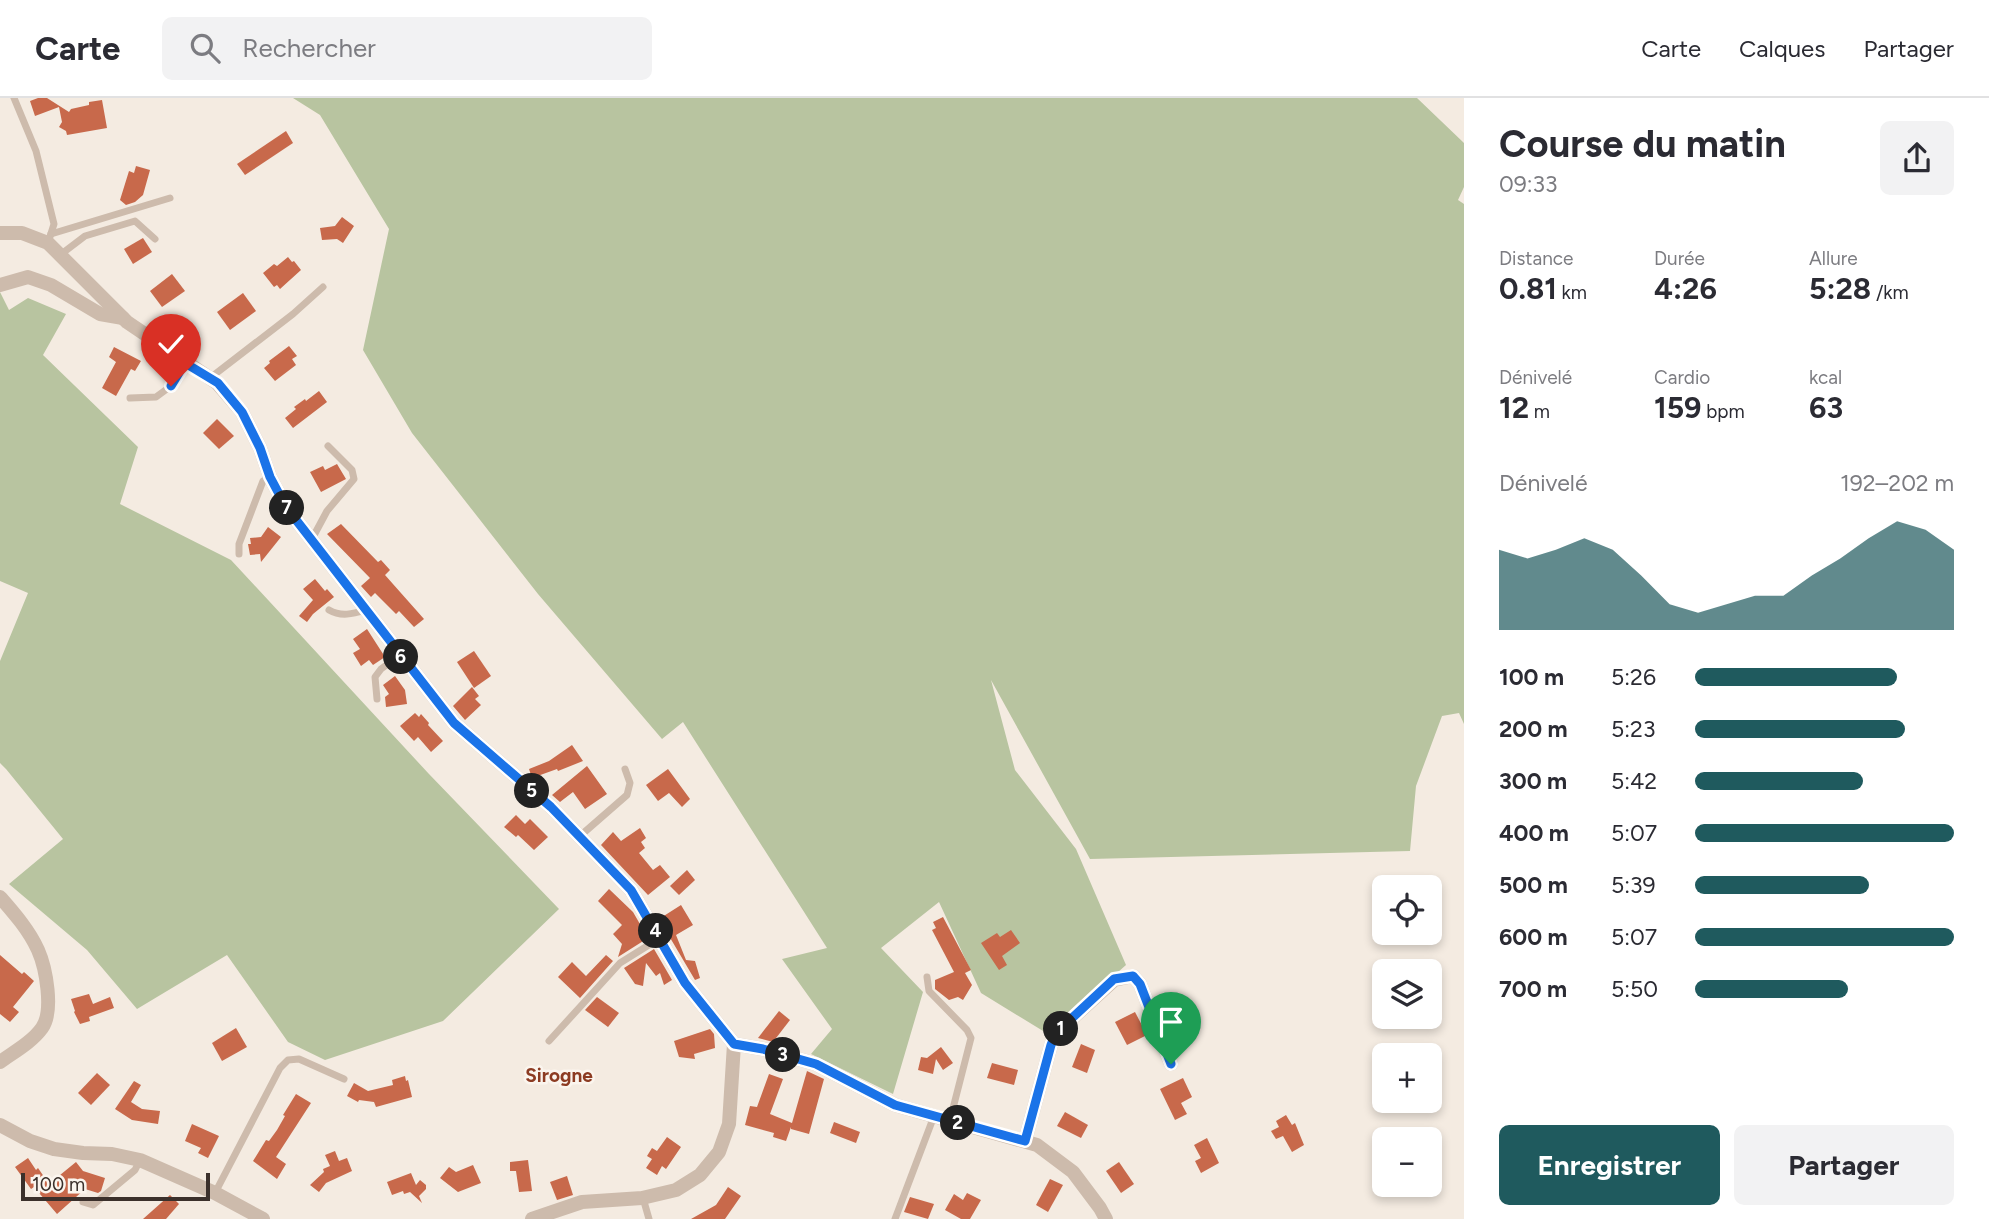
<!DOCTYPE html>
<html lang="fr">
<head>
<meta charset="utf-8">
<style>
  body { margin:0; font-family:Figtree,sans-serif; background:#f2f2f3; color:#2b2b33; height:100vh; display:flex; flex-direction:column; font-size:26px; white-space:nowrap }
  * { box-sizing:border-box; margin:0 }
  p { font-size:23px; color:#7c7c81 }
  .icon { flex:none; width:38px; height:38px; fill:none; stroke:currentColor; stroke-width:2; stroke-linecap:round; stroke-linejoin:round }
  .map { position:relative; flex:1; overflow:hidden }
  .panel { display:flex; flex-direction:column; background:#fff; width:525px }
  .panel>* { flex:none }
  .controls { position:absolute; left:1372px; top:777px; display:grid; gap:14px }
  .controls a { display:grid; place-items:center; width:70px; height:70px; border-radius:10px; background:#fff; box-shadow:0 4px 10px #0003; font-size:35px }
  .scale { position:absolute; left:21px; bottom:18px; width:189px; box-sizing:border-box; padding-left:7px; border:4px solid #3b302b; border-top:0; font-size:19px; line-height:24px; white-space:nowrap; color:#3b302b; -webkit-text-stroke:5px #fbf5ee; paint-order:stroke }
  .pin { position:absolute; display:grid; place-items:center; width:60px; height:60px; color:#fff; margin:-72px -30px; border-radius:50% 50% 50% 0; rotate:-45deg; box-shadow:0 0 7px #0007 }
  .pin .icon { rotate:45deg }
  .km { position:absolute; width:35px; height:35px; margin:-18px; border-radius:50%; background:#222; color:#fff; font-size:19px; line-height:35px; text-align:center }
  .round { display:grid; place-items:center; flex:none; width:74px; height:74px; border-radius:10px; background:#f2f2f3 }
  .head { display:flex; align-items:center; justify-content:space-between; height:119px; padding:0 35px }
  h1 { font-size:38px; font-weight:700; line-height:52px }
  .metrics { display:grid; grid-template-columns:repeat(3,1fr); gap:10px; height:119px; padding:7px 35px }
  .metrics div { display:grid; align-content:center }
  .metrics b { font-size:30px; font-weight:700 }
  .metrics small { font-size:19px; font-weight:400 }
  .metrics p { font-size:19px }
  .chart { height:196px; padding:14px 35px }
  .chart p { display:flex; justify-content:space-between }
  .chart svg { width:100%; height:126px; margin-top:7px; fill:#1f5a5e; opacity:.7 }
  .action { display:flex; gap:14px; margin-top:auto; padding:14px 35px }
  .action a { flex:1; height:80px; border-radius:10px; background:#1f5a5e; color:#fff; font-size:28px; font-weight:700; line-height:80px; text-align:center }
  .action a+a { background:#f2f2f3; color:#2b2b33 }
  ul { padding:0 35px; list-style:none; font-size:23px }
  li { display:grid; grid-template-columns:112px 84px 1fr; align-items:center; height:52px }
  li i { height:18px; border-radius:9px; background:#1f5a5e }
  header { display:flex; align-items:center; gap:42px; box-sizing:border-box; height:98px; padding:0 35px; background:#fff; border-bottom:2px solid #e1e1e2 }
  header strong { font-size:33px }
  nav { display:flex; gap:38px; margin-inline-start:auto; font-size:24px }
  .search { width:490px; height:63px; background:#f2f2f3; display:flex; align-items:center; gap:18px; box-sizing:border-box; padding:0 24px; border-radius:10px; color:#7c7c81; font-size:26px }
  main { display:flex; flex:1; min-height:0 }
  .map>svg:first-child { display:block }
  .green { fill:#b8c4a0 }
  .building { fill:#c8694b }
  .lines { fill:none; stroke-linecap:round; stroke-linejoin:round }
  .service { stroke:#cdbbac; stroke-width:7 }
  .minor { stroke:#cdbbac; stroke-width:14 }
  .route-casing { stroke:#fff; stroke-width:14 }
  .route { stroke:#1a73e8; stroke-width:9 }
  .labels { text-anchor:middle; stroke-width:5; stroke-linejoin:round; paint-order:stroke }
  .neighbourhood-label { font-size:19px; font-weight:bold; fill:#8c3b22; stroke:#fbf5ee }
</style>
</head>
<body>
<header>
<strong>Carte</strong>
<div class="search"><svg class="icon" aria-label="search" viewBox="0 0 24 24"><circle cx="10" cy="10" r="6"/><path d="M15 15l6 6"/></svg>Rechercher</div>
<nav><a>Carte</a><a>Calques</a><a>Partager</a></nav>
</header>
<main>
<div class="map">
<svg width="1464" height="1121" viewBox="0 0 1464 1121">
  <rect width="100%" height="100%" fill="#f4ebe1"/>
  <g class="green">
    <polygon points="293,0 1417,0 1464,45 1464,89 1458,102 1464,106 1464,626 1459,615 1442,618 1416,688 1410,753 1090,761 991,582 1015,672 1076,751 1126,867 1048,936 981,895 939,804 881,850 923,894 893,996 811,956 832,931 782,861 827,850 683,624 662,641 538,496 412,335 363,252 389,131 320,17"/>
    <polygon points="0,194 9,212 28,200 66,216 43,257 138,349 120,406 231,462 429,676 559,811 443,923 325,962 288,944 227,857 137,911 87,852 9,786 63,741 6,671 0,665 0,563 28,495 0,483"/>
  </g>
  <g class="building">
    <polygon points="38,0 47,0 69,14 71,11 89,7 89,4 102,2 107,30 67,37 66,33 59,29 62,24 59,9 35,18 30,3"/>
    <polygon points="286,33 293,45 245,77 237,66"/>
    <polygon points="136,68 150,72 143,97 135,104 126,107 120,102 129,73 134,75"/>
    <polygon points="342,119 354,128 343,145 337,141 322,142 320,130 335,128"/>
    <polygon points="143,140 152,154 133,166 124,151"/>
    <polygon points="288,159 292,164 294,163 301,172 280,191 277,187 274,189 263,175 274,166 277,168"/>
    <polygon points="172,176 185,193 162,209 150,193"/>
    <polygon points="243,195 256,213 230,232 217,214"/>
    <polygon points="289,248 297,258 292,261 296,267 275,283 264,270 270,265 269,263"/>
    <polygon points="114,249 141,263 135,273 131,271 116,298 102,290 116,264 109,259"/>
    <polygon points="319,293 327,304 293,330 285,320 296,311 294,309 305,301 306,303"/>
    <polygon points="217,321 234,338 219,351 203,335"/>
    <polygon points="337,366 346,381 321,394 310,374 323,368 325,372"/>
    <polygon points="341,426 378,464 381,462 390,472 385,477 424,521 414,529 399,513 396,516 375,495 371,499 361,488 370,480 327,436"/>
    <polygon points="268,429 281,439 261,464 260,456 250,457 248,446 251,446 250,440 261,439"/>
    <polygon points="315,481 325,493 327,491 334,499 313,516 307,524 299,518 313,502 303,491"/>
    <polygon points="367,531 385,559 373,567 369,562 361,568 353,555 360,551 353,541"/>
    <polygon points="474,553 491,578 474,590 457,564"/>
    <polygon points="395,578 405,592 407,606 386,609 385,599 389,596 383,587"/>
    <polygon points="472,589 479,598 475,601 481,607 465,622 453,608"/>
    <polygon points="415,615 419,619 421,616 429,625 428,627 443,643 431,654 418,639 414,643 400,628"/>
    <polygon points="572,647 583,663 558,673 557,671 532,680 529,671 549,663"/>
    <polygon points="587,668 607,696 585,711 573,694 560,704 552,697"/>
    <polygon points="668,671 690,701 682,709 669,695 658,703 646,687"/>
    <polygon points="516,717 525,726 530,721 548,739 534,752 518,737 516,739 504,729"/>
    <polygon points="640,730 646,740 641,744 645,750 639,755 653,772 660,767 670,779 648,797 601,747 613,734 621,743"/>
    <polygon points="687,772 695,782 679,797 670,788"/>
    <polygon points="609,791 633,814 648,840 618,859 622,846 613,836 622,827 598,803"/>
    <polygon points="681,807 693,827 676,837 686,862 695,863 700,880 695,882 659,821"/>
    <polygon points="943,819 971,872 965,875 972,887 963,902 958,899 949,902 935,891 935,882 954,874 932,832 936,830 933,824"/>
    <polygon points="1011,832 1020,845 1002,858 1007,867 999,872 981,845 997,835 1000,839"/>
    <polygon points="654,851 672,882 664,887 660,875 656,878 646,865 643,888 635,886 624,870"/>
    <polygon points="0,857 22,876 24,874 34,883 13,909 19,914 10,924 0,916"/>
    <polygon points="606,857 613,863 580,900 558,879 572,864 586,878"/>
    <polygon points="89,896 93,906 110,899 114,910 89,919 90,923 80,926 74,914 75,913 71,901"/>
    <polygon points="597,899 619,915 608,929 585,912"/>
    <polygon points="779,913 790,922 773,944 758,940"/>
    <polygon points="1135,914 1147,937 1127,947 1115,924"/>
    <polygon points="236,930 247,949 222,963 212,945"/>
    <polygon points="710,931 714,936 715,950 694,956 695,961 679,959 674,943"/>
    <polygon points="1081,946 1095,952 1087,975 1072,969"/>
    <polygon points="941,949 953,965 943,972 936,961 933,976 918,972 921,959 927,960"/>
    <polygon points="992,965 1018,972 1014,987 987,980"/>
    <polygon points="807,973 824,981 809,1036 791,1031 791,1029 786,1043 773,1039 774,1035 745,1027 750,1008 757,1009 769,976 783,981 770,1016 792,1025"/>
    <polygon points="97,975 110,987 91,1007 78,995"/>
    <polygon points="405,978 406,983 408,982 412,999 376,1009 374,1004 359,1002 358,1004 347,998 354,985 368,993 393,987 392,982"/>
    <polygon points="1183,980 1192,999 1181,1005 1187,1016 1175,1022 1160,991"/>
    <polygon points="134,983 141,987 131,1004 142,1011 160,1013 158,1026 132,1022 115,1011"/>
    <polygon points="296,996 311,1005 276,1059 286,1066 277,1081 253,1063 266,1042 269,1043 277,1032 285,1018 283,1017"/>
    <polygon points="1065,1014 1088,1027 1081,1040 1057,1028"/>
    <polygon points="1286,1017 1292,1027 1295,1025 1304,1047 1292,1054 1283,1038 1276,1041 1271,1033 1279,1029 1276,1023"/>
    <polygon points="834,1024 860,1034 856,1045 830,1035"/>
    <polygon points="192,1026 219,1038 208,1060 198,1055 201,1050 185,1043"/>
    <polygon points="667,1039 681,1049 666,1071 662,1068 657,1077 646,1070 652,1061 647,1058 652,1050 657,1053"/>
    <polygon points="1207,1040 1219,1065 1201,1075 1195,1063 1201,1060 1194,1047"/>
    <polygon points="335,1053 339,1063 347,1060 352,1073 326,1085 319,1094 310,1087 324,1074 323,1071 330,1068 325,1057"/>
    <polygon points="28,1060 36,1072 38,1070 49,1086 76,1064 83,1073 105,1080 101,1093 98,1095 85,1091 57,1116 34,1089 31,1091 15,1069"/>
    <polygon points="528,1062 532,1093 519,1094 516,1073 510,1073 510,1064"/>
    <polygon points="1119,1064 1134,1086 1121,1095 1106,1073"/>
    <polygon points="473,1067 481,1085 458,1094 440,1080 449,1069 456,1074"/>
    <polygon points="411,1075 416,1087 420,1082 426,1087 426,1091 419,1098 422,1105 410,1094 404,1096 403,1093 392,1097 387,1084"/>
    <polygon points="567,1078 573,1097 557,1102 550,1084"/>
    <polygon points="1050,1081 1063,1087 1048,1114 1036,1107"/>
    <polygon points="728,1089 741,1098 725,1121 691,1121 716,1107"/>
    <polygon points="967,1095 981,1102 970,1121 961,1121 945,1112 954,1096 963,1102"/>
    <polygon points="170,1097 179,1106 166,1121 143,1121"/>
    <polygon points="910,1099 934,1106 928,1121 904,1114"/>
  </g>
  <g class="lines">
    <g class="service">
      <polyline points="14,0 36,53 54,126 48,145"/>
      <polyline points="51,136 170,100"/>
      <polyline points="60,157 85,138 135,123 155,141"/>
      <polyline points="210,280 293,216 323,189"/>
      <polyline points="130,300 156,299 171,288 185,265"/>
      <polyline points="312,441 327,413 354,381 352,372 328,348"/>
      <polyline points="239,456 239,446 263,383 270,379"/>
      <path d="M329 512C341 519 353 516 365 512"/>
      <polyline points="377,601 375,579 381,571 400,557"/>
      <polyline points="580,738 627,697 630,685 625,671"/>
      <polyline points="927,879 929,893 967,932 971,940 950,1022"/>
      <polyline points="549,943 620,865 660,840"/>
      <polyline points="215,1095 280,970 288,962 299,961 344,981"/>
      <polyline points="643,1100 649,1121"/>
      <polyline points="83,1104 93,1107 135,1072 140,1062"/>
      <polyline points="895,1121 934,1018"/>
    </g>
    <g class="minor">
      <polyline points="0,135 22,135 48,145 127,224 217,285 242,314 260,350 270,379 286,409 454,625 551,709 631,792 685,885 734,946 763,951 816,966 895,1007 1037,1047 1073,1074 1100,1110 1106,1121"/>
      <polyline points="0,187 28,179 51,187 100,216 123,220"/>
      <path d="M0 799C14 815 29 832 38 852 46 870 54 913 42 930 32 944 14 954 0 964"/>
      <polyline points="0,1027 30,1043 54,1051 83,1055 112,1056 140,1062 215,1095 263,1121"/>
      <polyline points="1025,1043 1051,947 1056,935 1114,882 1133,878 1140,886 1171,966"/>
      <polyline points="532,1121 582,1104 642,1100 676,1092 700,1077 719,1054 729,1026 734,946"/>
    </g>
  </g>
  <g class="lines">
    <g class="route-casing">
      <polyline id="route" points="171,288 185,265 218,285 242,314 260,350 270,379 286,409 454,625 551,709 631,792 685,885 734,946 763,951 816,966 895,1007 1025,1043 1051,947 1056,935 1114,881 1133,878 1140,886 1171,966"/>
    </g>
    <use href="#route" class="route"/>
  </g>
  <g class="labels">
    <g class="neighbourhood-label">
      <text x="559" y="984">Sirogne</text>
    </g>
  </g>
</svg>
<div class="controls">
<a><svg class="icon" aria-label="locate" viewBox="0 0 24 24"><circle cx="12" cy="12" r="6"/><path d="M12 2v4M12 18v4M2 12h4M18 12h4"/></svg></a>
<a><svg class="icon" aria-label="layers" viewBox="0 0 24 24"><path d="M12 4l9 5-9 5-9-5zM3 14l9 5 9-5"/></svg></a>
<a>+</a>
<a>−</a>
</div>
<div class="scale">100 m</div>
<div class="pin" style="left:1171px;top:966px;background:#1e9e55"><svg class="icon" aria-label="arrive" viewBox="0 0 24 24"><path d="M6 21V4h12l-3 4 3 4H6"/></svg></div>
<div class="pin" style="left:171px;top:288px;background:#d93025"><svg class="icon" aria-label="check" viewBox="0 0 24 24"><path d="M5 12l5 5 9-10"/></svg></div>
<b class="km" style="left:1061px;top:931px">1</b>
<b class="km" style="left:958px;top:1025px">2</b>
<b class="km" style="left:783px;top:957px">3</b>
<b class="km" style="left:656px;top:833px">4</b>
<b class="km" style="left:532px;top:693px">5</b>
<b class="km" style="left:401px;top:559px">6</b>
<b class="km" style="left:287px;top:410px">7</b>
</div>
<section class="panel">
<div class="head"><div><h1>Course du matin</h1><p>09:33</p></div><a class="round"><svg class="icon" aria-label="share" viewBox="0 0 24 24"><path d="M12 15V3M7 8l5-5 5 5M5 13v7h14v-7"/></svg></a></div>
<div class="metrics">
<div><p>Distance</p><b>0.81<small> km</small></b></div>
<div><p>Durée</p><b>4:26</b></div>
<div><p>Allure</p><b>5:28<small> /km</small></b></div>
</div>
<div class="metrics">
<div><p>Dénivelé</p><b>12<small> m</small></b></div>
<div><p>Cardio</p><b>159<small> bpm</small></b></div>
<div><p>kcal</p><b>63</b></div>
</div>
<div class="chart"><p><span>Dénivelé</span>192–202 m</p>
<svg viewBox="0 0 160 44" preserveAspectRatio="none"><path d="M0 44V16L10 19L20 16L30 12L40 16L50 25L60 35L70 38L80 35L90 32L100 32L110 25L120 19L130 12L140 6L150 9L160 16V44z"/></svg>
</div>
<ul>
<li><b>100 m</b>5:26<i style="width:78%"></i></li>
<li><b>200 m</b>5:23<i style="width:81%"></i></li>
<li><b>300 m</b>5:42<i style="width:65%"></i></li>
<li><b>400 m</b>5:07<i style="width:100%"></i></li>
<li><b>500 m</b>5:39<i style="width:67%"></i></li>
<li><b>600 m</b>5:07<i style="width:100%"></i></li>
<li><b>700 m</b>5:50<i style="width:59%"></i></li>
</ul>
<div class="action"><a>Enregistrer</a><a>Partager</a></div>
</section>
</main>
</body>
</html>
